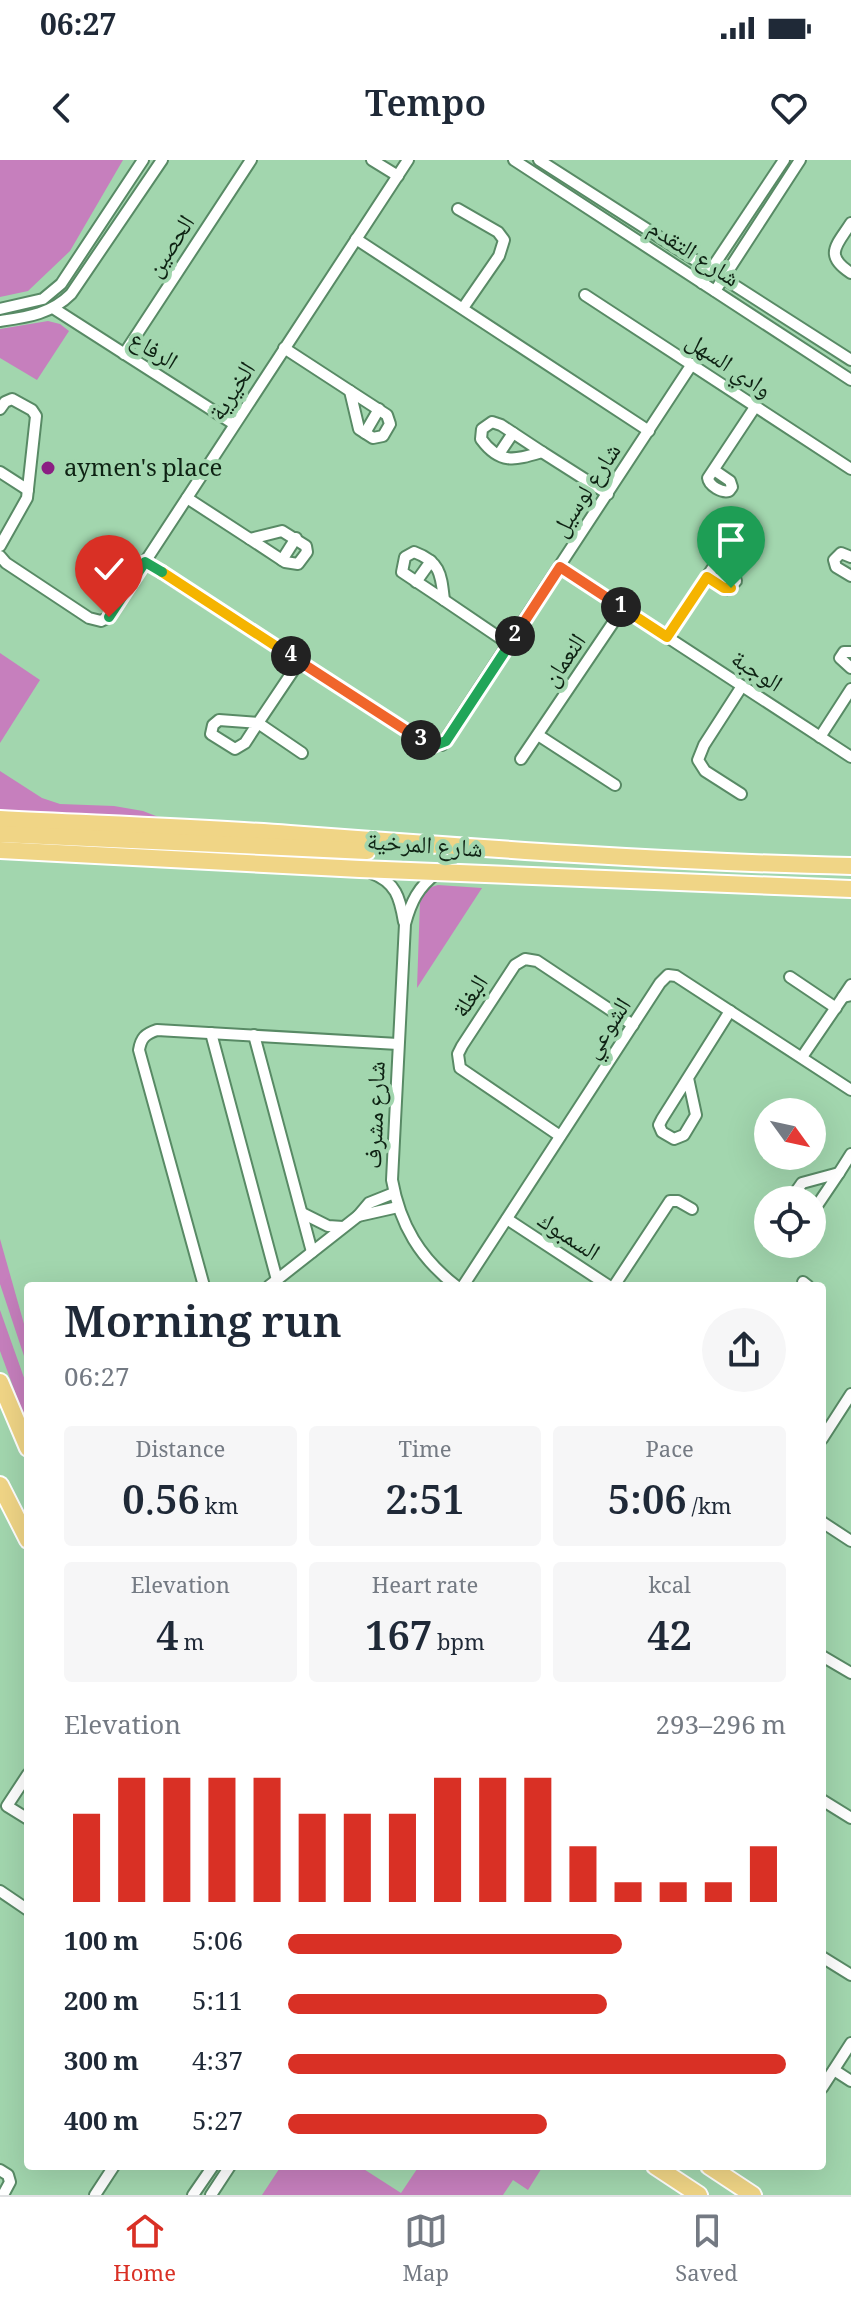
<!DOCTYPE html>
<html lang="en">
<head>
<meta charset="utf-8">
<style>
  body { margin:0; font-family:Georgia,"Noto Naskh Arabic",serif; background:#f6f6f7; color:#1f2937; height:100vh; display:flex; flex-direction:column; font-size:30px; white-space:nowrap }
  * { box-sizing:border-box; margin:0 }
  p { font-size:26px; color:#747a83 }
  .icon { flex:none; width:44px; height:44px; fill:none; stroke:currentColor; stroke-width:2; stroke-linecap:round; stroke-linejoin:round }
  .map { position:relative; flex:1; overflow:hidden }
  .details { position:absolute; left:24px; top:1122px; width:802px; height:888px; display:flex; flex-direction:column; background:#fff; border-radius:8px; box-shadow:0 8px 32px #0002 }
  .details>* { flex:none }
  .needle { width:52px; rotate:123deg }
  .fabs { position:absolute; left:754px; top:938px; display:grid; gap:16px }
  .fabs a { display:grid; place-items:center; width:72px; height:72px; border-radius:50%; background:#fff; box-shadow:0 8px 32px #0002; font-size:40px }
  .pin { position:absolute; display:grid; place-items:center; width:68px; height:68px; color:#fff; margin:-82px -34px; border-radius:50% 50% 50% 0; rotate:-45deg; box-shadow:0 0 8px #0007 }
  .pin .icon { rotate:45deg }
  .km { position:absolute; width:40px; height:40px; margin:-20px; border-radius:50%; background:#222; color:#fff; font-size:22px; line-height:40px; text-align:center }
  .round { display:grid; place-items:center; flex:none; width:84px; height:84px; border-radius:42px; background:#f6f6f7 }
  .head { display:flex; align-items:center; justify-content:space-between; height:136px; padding:0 40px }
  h1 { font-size:44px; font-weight:600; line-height:60px }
  .figures { display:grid; grid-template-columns:repeat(3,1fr); gap:12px; height:136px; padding:8px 40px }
  .figures div { display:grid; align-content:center; border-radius:8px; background:#f6f6f7; text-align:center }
  .figures b { font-size:40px; font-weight:600 }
  .figures small { font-size:22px; font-weight:400 }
  .figures p { font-size:22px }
  .chart { height:224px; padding:16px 40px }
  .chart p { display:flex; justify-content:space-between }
  .chart svg { width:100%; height:144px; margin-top:8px; stroke:#d93025; stroke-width:6 }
  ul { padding:0 40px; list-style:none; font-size:26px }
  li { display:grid; grid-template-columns:128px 96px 1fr; align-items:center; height:60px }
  li i { height:20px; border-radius:10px; background:#d93025 }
  .status { display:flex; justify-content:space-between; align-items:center; height:56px; padding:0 40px; background:#fff; direction:ltr }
  .status svg { height:22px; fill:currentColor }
  header { display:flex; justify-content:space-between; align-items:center; height:104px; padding:0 40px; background:#fff; font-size:36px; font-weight:600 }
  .menu { display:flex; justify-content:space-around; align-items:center; height:112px; border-top:2px solid #e0e1e3; background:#fff; font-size:22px; color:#747a83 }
  .menu a { display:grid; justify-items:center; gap:4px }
  .menu .on { color:#d93025 }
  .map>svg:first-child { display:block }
  .green { fill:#c67fbd }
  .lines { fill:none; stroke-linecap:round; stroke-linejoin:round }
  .minor-casing { stroke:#588a65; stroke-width:14 }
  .highway-casing { stroke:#fff; stroke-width:20 }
  .minor { stroke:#fff; stroke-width:10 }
  .highway { stroke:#f0d586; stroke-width:16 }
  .split-1-casing { stroke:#fff; stroke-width:16 }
  .split-2-casing { stroke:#fff; stroke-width:16 }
  .split-3-casing { stroke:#fff; stroke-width:16 }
  .split-4-casing { stroke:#fff; stroke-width:16 }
  .split-5-casing { stroke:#fff; stroke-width:16 }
  .split-6-casing { stroke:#fff; stroke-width:16 }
  .split-1 { stroke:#f5b400; stroke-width:10 }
  .split-2 { stroke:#f0652b; stroke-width:10 }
  .split-3 { stroke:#22a559; stroke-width:10 }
  .split-4 { stroke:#f0652b; stroke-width:10 }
  .split-5 { stroke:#f5b400; stroke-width:10 }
  .split-6 { stroke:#22a559; stroke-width:10 }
  .poi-dot { fill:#8b1f83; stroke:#a2d6ae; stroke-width:3 }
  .labels { text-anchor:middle; stroke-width:8; stroke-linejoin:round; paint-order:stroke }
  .street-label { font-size:24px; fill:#0e2213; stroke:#a2d6ae }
  .poi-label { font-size:24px; fill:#0e2213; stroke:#a2d6ae; text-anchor:start }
</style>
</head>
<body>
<div class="status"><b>06:27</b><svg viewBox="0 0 49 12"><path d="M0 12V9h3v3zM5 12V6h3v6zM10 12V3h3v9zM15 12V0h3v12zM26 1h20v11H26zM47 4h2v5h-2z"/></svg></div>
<header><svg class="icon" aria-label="back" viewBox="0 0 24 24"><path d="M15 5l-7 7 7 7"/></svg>Tempo<svg class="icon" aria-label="heart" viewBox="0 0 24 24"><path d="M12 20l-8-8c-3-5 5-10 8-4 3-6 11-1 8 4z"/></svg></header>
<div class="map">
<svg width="851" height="2035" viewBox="0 0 851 2035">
  <rect width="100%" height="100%" fill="#a2d6ae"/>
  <g class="green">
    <polygon points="0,0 123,0 70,91 28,131 0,137"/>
    <polygon points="48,161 60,164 69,171 37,220 0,198 0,169"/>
    <polygon points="0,493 40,520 0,583"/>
    <polygon points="0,611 42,638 60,644 114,646 143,651 161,658 0,650"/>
    <polygon points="438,725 482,728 417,828 420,741 428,728"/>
    <polygon points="0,1079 28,1178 28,1208 0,1124"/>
    <polygon points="0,1150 28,1229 28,1267 0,1191"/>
    <polygon points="281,2006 359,2006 401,2033 419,2006 543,2006 528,2030 513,2020 503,2035 262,2035"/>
  </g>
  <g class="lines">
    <g class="minor-casing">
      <g id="minor">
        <polyline points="372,0 398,16"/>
        <polyline points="514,0 851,220"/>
        <polyline points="539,0 851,200"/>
        <polyline points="458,49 498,72 504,80 499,96 463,148"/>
        <path d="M851 63C837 85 823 95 851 113"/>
        <polyline points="356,79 649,271"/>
        <polyline points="702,123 784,0"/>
        <polyline points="715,131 800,0"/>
        <polyline points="585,135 851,309"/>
        <polyline points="53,148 234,264"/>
        <polyline points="0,149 43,139 61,124 143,0"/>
        <path d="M0 161C27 157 51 154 71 134L162 0"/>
        <polyline points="284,188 350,231"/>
        <polyline points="124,194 251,0"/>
        <polygon points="350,231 387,255 390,264 383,276 373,278 359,269"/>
        <polyline points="0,249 5,242 12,239 32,250 36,256 27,338 0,386"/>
        <path d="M492 262 501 265 542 292C515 300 500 305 481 279L482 269Z"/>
        <polyline points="365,273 379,249"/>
        <polyline points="542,292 608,334"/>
        <polyline points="499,294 513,273"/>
        <path d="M714 310 730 321 732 327 729 331C722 333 709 326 708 318L755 247"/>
        <polyline points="0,312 28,330"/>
        <polyline points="187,338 250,379"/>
        <polygon points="282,371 306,386 307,392 298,404 285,402 250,379"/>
        <path d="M414 392C441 402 441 415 444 440L402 412 405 397Z"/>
        <polyline points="0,396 6,403 89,458 101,461 109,457 408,0"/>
        <polyline points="851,397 841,393 834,400 836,407 851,416"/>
        <polyline points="282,400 296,378"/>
        <polyline points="145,402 427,584 442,585 692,204"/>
        <polyline points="560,407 851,597"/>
        <polyline points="416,422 431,401"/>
        <polyline points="444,440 509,484"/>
        <path d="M667 477 714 406C723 404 735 412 736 421L727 429 707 417"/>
        <polyline points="851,492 844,492 840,498 851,508"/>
        <polyline points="299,502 258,563 302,593"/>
        <polygon points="219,560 258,563 245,583 235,589 211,574 213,565"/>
        <polyline points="538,575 615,625"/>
        <polyline points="820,577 851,529"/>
        <polyline points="521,599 623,448"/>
        <polyline points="741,634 705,611 698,600 704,585 742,526"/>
        <path d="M371 713C396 722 400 738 404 762"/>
        <path d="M437 713C418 727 411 742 405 764L392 1020C400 1065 420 1098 456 1126"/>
        <polyline points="790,817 836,848"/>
        <polyline points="851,825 843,837 851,835"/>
        <polyline points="211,873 277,1120"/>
        <polyline points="254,875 312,1092"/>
        <polyline points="802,897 843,837"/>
        <polyline points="688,918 696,955 684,975 674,979 662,972 659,965 662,959 730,851"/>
        <polyline points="560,976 460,908 458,894 462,886 515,805 525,799 537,801 633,865"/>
        <polyline points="839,1013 851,994"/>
        <polyline points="790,1040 802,1023 839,1013 812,1053"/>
        <polyline points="302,1053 328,1066 343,1067"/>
        <polyline points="358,1056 398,1047"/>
        <polyline points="507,1059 609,1126"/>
        <polyline points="803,1122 808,1126"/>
        <path d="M204 1126 139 890C141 878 145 874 157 870L398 884"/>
        <polyline points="269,1126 358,1056 369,1043 394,1033"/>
        <polyline points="463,1126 660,823 668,815 676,816 851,930"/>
        <polyline points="614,1126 670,1041 678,1041 692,1049"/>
        <polyline points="822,1279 851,1234"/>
        <polyline points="822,1362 851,1381"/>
        <polyline points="822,1496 851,1513"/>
        <polyline points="28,1614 7,1646 28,1659"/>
        <polyline points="822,1640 851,1658"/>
        <polyline points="0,1731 28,1750"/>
        <polyline points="822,1797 851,1815"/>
        <polyline points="834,1910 851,1921"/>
        <polyline points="822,1928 851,1883"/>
        <polyline points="0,2010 8,2015 10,2022 3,2035"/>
        <polyline points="95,2035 114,2006"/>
        <polyline points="193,2035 213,2006"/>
        <polyline points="211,2035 230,2006"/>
      </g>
    </g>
    <g class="highway-casing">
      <g id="highway">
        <path d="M0 659C97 664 193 667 290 674 477 688 664 702 851 706"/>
        <polyline points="0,674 367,691"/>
        <polyline points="0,690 360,709 851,729"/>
        <polyline points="0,1222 28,1288"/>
        <polyline points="0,1325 28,1380"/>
        <polyline points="655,2006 699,2035"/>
        <polyline points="709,2006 753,2035"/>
      </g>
    </g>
    <use href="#minor" class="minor"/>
    <use href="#highway" class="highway"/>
  </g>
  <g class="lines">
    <g class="split-1-casing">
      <polyline id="split-1" points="621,447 667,477 707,417 724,428 731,428"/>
    </g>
    <g class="split-2-casing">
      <polyline id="split-2" points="515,476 560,407 621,447"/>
    </g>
    <g class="split-3-casing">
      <polyline id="split-3" points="421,580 433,586 446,581 515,476"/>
    </g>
    <g class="split-4-casing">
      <polyline id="split-4" points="291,496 421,580"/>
    </g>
    <g class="split-5-casing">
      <polyline id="split-5" points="162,412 291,496"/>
    </g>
    <g class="split-6-casing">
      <polyline id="split-6" points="109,457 145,402 162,412"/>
    </g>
    <use href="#split-1" class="split-1"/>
    <use href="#split-2" class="split-2"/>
    <use href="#split-3" class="split-3"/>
    <use href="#split-4" class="split-4"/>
    <use href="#split-5" class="split-5"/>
    <use href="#split-6" class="split-6"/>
  </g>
  <circle class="poi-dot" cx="48" cy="308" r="8"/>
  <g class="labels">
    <g class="street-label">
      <text transform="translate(170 86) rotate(-57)" y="8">الحصين</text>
      <text transform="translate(694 93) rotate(33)" y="8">شارع التقدم</text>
      <text transform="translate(154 190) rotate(32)" y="8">الرفاع</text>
      <text transform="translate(729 205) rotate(34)" y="8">وادي السهل</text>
      <text transform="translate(232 231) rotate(-57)" y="8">الخيرية</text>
      <text transform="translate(586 330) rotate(-57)" y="8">شارع لوسيل</text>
      <text transform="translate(564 500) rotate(-56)" y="8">النعمان</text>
      <text transform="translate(757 511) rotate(33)" y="8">الوجبة</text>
      <text transform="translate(425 685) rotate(4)" y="8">شارع المرخية</text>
      <text transform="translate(470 836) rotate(-57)" y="8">البغلة</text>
      <text transform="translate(607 868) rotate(-57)" y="8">الشوعي</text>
      <text transform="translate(375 955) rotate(-88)" y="8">شارع مشرف</text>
      <text transform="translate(569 1076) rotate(33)" y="8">السمبوك</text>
    </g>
    <g class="poi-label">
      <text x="64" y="316">aymen's place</text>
    </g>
  </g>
</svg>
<div class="fabs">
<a><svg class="needle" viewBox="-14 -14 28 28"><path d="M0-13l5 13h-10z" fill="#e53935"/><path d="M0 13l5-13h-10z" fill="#747a83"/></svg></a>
<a><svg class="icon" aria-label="locate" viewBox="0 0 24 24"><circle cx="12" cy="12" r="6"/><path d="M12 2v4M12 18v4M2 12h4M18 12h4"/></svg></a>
</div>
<div class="pin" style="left:731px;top:428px;background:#1e9e55"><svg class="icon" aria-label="arrive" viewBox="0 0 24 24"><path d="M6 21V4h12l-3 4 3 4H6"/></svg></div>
<div class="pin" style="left:109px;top:457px;background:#d93025"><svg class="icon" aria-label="check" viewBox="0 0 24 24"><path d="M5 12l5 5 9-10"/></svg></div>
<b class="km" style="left:621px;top:447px">1</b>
<b class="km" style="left:515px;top:476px">2</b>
<b class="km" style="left:421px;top:580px">3</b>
<b class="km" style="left:291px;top:496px">4</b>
<section class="details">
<div class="head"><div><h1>Morning run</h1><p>06:27</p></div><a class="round"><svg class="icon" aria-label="share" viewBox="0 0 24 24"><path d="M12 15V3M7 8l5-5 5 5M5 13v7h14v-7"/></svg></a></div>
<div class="figures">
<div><p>Distance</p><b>0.56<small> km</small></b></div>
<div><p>Time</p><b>2:51</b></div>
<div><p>Pace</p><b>5:06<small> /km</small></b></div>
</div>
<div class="figures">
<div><p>Elevation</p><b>4<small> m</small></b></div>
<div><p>Heart rate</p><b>167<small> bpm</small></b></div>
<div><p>kcal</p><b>42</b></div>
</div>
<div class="chart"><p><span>Elevation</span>293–296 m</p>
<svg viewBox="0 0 160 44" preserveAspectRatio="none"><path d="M5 44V17M15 44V6M25 44V6M35 44V6M45 44V6M55 44V17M65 44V17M75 44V17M85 44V6M95 44V6M105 44V6M115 44V27M125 44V38M135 44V38M145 44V38M155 44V27"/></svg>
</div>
<ul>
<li><b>100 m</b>5:06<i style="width:67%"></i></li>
<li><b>200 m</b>5:11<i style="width:64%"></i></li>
<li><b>300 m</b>4:37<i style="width:100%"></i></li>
<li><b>400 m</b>5:27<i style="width:52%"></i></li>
</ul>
</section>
</div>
<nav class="menu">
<a class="on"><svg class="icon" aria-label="home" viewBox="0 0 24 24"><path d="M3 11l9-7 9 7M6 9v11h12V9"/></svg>Home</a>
<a><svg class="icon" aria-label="map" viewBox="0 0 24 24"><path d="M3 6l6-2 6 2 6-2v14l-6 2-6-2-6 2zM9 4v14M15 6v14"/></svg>Map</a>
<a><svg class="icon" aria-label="saved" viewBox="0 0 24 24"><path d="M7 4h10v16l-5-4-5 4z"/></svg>Saved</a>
</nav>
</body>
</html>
